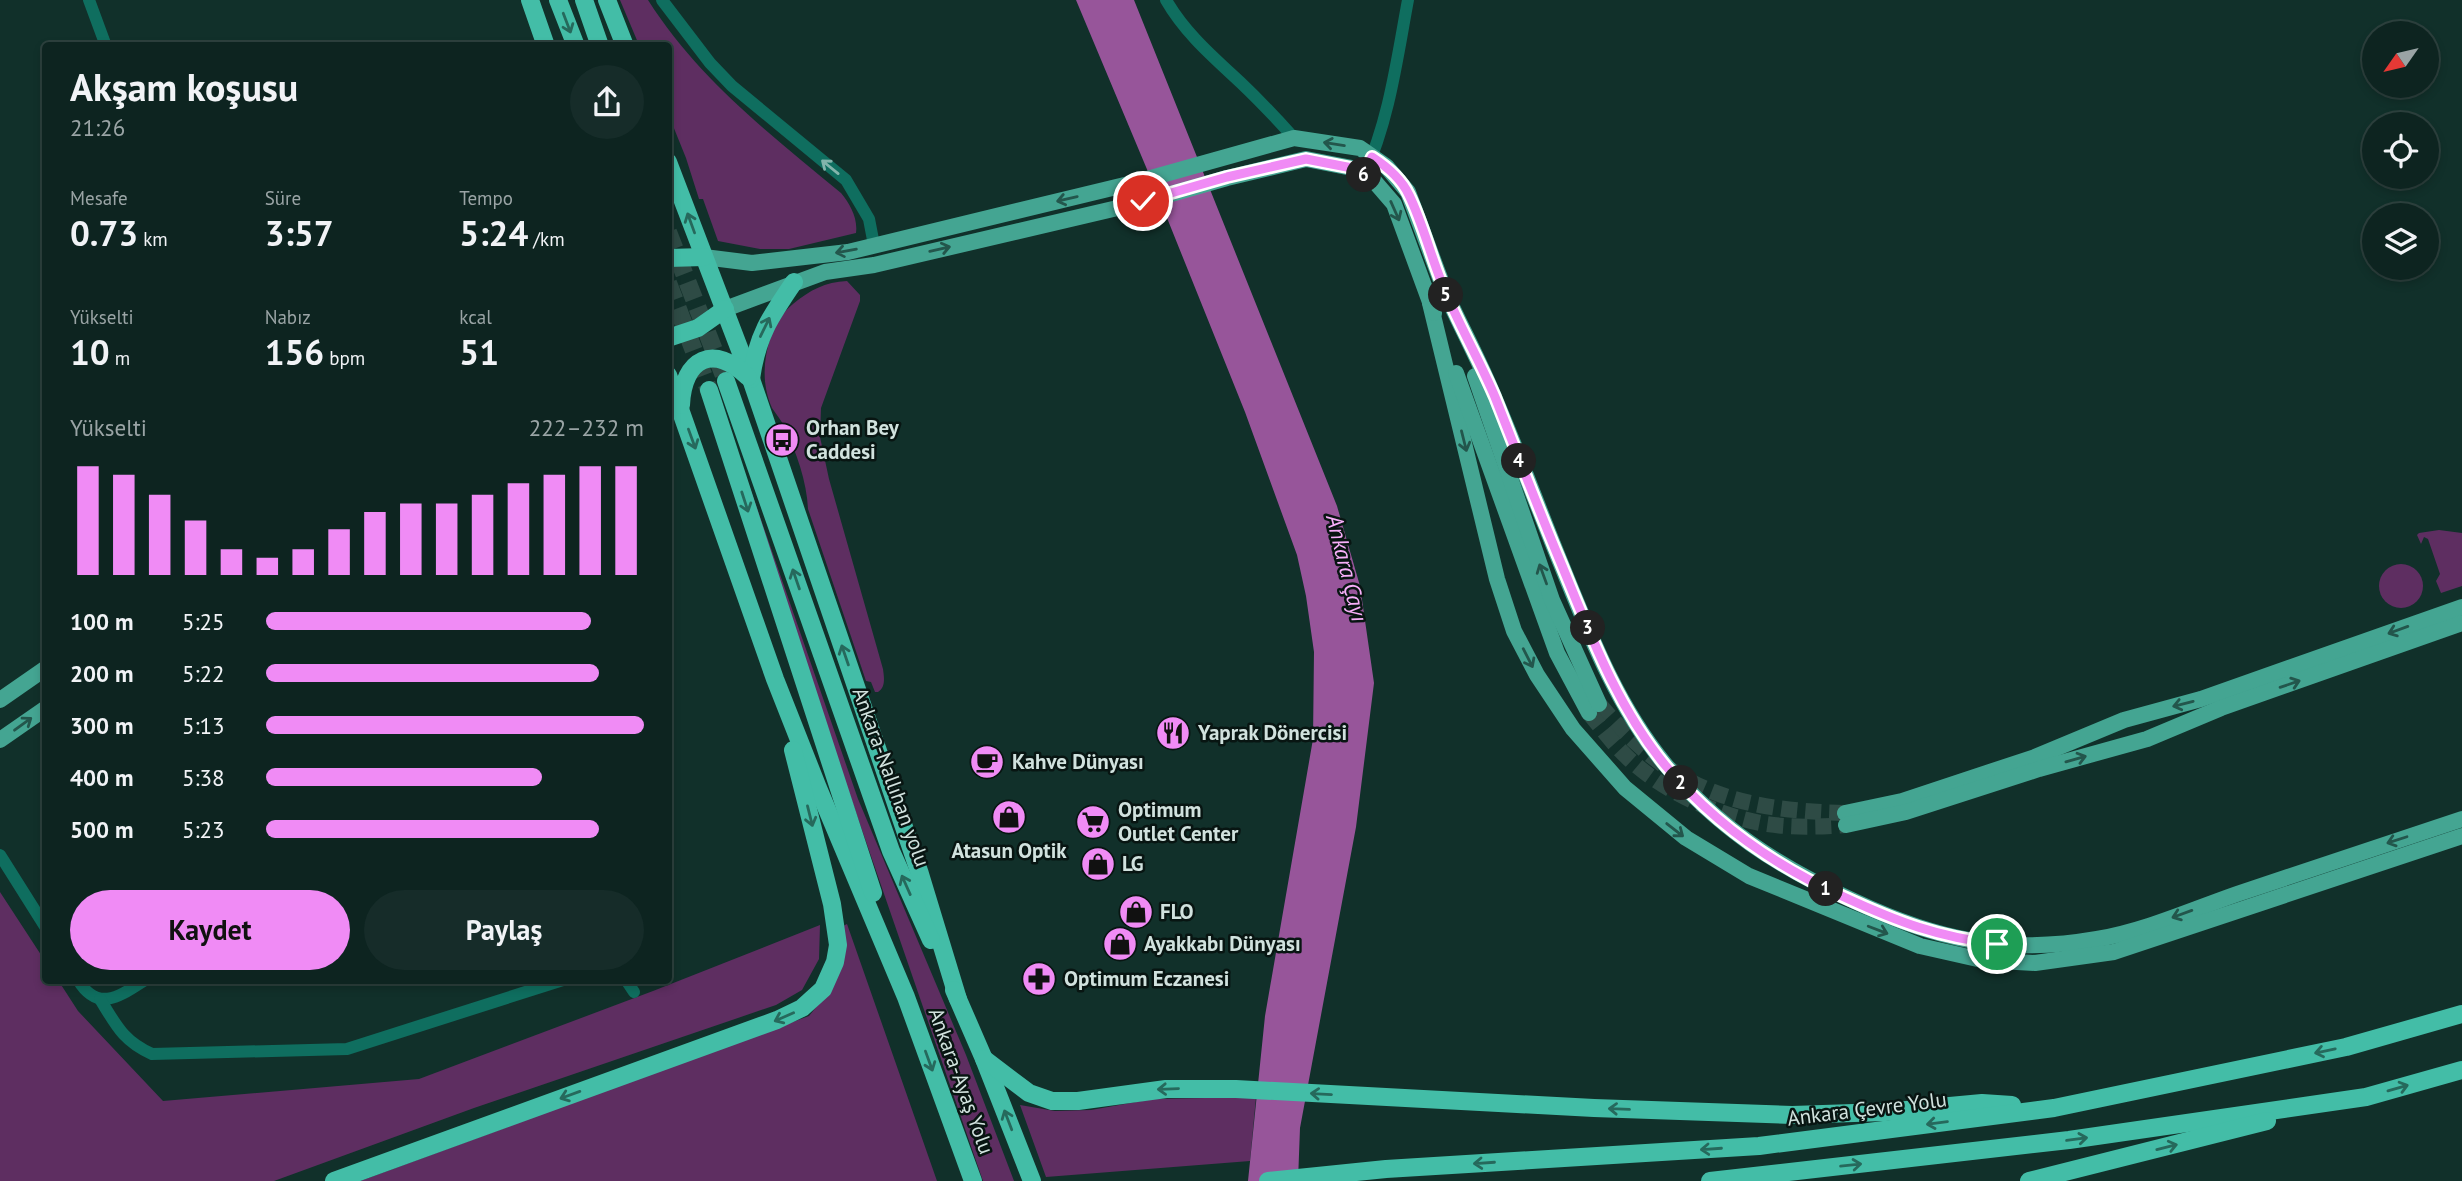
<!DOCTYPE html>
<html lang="tr">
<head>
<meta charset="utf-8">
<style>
  body { margin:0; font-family:"PT Sans",sans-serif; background:#162c29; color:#f1f3f6; height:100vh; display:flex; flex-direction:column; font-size:26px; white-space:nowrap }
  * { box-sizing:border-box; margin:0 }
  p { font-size:23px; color:#9aa4a5 }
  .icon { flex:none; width:38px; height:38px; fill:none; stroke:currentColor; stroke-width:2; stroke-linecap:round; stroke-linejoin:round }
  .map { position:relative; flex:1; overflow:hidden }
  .sheet { position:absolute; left:42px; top:42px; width:630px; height:942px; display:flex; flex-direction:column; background:#0d2420; border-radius:7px; box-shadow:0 4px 10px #0003,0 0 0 2px #2d413e }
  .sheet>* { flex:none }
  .needle { width:46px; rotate:236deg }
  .tools { position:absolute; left:2362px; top:21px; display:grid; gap:14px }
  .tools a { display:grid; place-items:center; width:77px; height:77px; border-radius:50%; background:#0d2420; box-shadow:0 4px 10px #0003,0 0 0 2px #2d413e; font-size:35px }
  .pin { position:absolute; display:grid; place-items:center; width:60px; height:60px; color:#fff; margin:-30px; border:4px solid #fff; border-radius:50%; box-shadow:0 2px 7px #0007 }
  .km { position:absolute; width:35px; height:35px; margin:-18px; border-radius:50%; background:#222; color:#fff; font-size:19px; line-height:35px; text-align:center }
  .round { display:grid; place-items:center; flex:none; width:74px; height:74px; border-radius:37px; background:#162c29 }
  .headline { display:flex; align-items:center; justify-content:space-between; height:119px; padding:0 28px }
  h1 { font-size:38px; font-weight:700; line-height:52px }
  .figures { display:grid; grid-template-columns:repeat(3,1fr); gap:10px; height:119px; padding:7px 28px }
  .figures div { display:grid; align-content:center }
  .figures b { font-size:35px; font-weight:700 }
  .figures small { font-size:19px; font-weight:400 }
  .figures p { font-size:19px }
  .chart { height:196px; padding:14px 28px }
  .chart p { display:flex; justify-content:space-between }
  .chart svg { width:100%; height:126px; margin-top:7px; stroke:#f08bf5; stroke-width:6 }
  .cta { display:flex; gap:14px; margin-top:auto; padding:14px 28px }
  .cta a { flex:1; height:80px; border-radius:42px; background:#f08bf5; color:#111; font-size:28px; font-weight:700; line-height:80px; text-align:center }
  .cta a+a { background:#162c29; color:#f1f3f6 }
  ul { padding:0 28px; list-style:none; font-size:23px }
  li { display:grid; grid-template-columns:112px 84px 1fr; align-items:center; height:52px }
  li i { height:18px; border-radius:9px; background:#f08bf5 }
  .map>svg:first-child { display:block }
  .green { fill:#5e2e61 }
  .water { fill:#97559a }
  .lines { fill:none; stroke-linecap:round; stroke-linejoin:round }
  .major-tunnel { stroke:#2e4b45; stroke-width:16; stroke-dasharray:16 8; stroke-linecap:butt }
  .highway-tunnel { stroke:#2e4b45; stroke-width:18; stroke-dasharray:18 9; stroke-linecap:butt }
  .minor { stroke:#0f6e5f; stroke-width:12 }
  .major { stroke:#44a592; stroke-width:16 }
  .highway { stroke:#43bda7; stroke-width:18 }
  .oneway { stroke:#26695c }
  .oneway2 { stroke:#23564c }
  .oneway3 { stroke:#83b4ab }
  .route-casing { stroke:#fff; stroke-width:14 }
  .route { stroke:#f08bf5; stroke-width:9 }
  .labels { text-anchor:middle; stroke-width:5; stroke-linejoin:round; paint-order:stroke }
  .poi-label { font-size:21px; font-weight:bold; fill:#d1e2de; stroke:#081512; text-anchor:start }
  .street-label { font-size:21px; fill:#d1e2de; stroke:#081512 }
  .water-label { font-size:23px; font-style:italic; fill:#f7aff9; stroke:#081512 }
</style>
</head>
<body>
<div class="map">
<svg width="2462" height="1181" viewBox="0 0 2462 1181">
  <rect width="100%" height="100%" fill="#11302a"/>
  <g class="green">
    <path d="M620 0H648C699 80 769 133 841 193 850 204 858 218 856 233L789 249H760L718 241 703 199H699L686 158 669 116 668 46 639 45Z"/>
    <path d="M847 281 860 295V301L821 408 820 437 829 479 883 669C884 677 886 687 878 692H875L871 682 866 681 808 509C807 482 796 451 784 426 781 420 776 414 772 408 762 385 763 362 770 339 774 325 782 313 793 304 810 290 825 282 847 281Z"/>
    <polygon points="715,387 858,799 966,1055 1014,1181 983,1181 710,389"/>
    <polygon points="2439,530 2462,533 2462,586 2441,593 2436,581 2440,574 2428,539 2424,537 2421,544 2417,535 2419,533"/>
    <circle cx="2401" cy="586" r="22"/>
    <polygon points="0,892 45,961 46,980 58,980 78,1011 163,1101 419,1079 653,991 820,925 819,959 802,990 776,1005 474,1108 274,1181 0,1181"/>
    <polygon points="847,924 937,1181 360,1181 809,1016 826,995 843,926"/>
    <polygon points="1256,1097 1250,1161 1046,1177 1020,1105 1055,1111 1091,1110 1153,1099"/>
  </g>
  <polygon class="water" points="1076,0 1134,0 1337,506 1360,586 1374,683 1356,827 1300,1128 1298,1181 1248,1181 1265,1016 1313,739 1314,652 1306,596 1297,555 1245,412 1159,198"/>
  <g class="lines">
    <g class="major-tunnel">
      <path d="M1599 704C1672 790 1734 810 1845 813"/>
      <path d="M1589 713C1601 727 1613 744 1627 757 1661 790 1714 814 1760 823 1788 828 1817 827 1846 825"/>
    </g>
    <g class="highway-tunnel">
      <polyline points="668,232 726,381"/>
      <polyline points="668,283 709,390"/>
    </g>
    <g class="minor">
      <polyline points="89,0 106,46"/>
      <polyline points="662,0 710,63 732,86 846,180 869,219 874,245"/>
      <path d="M1166 0C1185 33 1212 56 1240 82 1259 100 1277 119 1294 138"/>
      <path d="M1364 175C1389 121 1397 59 1408 0"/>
      <polyline points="0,855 46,928"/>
      <path d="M78 980C98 1013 120 996 145 980"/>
      <polyline points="626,980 634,992"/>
      <path d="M100 999C116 1025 123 1041 152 1054L347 1049 563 980"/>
    </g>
    <g class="major">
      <polyline points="704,257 752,263 848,252 1133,183 1294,138 1360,148 1386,166 1408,192 1450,305"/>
      <path d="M1447 296C1462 329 1480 362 1494 397 1517 450 1537 505 1559 559 1588 630 1615 703 1664 763 1716 827 1780 868 1854 901 1937 940 2005 955 2097 939 2145 931 2191 910 2237 894 2312 869 2387 844 2462 819"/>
      <polyline points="1430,303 1497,579 1514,631 1537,675 1573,729 1625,788 1686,838 1749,876 1920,946 1982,960 2035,963 2114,952 2462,836"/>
      <polyline points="725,309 825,272 874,265 1143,202 1227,178 1306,159 1352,168 1375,182 1394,204 1434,313"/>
      <polyline points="1456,373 1557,653 1589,713"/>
      <polyline points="1475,376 1552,600 1599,704"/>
      <polyline points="0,700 46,668"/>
      <polyline points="0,740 46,708"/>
      <polyline points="1845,813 1902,801 2035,757 2124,720 2201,699 2462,607"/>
      <polyline points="1846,825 1906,812 2039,769 2147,739 2221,708 2462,623"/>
    </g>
    <g class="highway">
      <polyline points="530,0 546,46"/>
      <polyline points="558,0 576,46"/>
      <polyline points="584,0 600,46"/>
      <polyline points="607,0 625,46"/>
      <polyline points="668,162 751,379 920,874 958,999"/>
      <polyline points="668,258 704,257"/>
      <polyline points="668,338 698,328 725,309"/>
      <polyline points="668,375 775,679 818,788 906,997 973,1181"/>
      <path d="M751 379C757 336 770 317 794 282"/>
      <polyline points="726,381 891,851 931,940"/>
      <polyline points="709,390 873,893"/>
      <path d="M681 405C683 358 714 343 748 377"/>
      <polyline points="954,990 984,1059 1032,1181"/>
      <polyline points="984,1059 1029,1093 1052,1101 1078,1101 1166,1089 1236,1089 1594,1108 1792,1115 1885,1112 1982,1103 2012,1105"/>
      <polyline points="334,1181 777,1020 802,1008 823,989 835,962 838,945 832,904 793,750"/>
      <polyline points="1268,1181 1386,1169 1759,1146 2054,1108 2346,1047 2462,1014"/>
      <polyline points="1710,1181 2069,1140 2366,1097 2462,1070"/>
      <polyline points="2029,1181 2267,1121"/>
    </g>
  </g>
  <defs><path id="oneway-shaft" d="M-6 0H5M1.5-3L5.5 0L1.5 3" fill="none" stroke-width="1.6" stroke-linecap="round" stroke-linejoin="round" transform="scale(1.75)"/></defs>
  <g class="oneway">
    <use href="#oneway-shaft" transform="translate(567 23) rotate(69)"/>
    <use href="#oneway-shaft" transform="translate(691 223) rotate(-110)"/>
    <use href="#oneway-shaft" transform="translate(765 327) rotate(-64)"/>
    <use href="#oneway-shaft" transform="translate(692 439) rotate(70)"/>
    <use href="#oneway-shaft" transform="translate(745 502) rotate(72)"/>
    <use href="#oneway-shaft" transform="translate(796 579) rotate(-109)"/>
    <use href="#oneway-shaft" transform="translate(845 655) rotate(-109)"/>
    <use href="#oneway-shaft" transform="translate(810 816) rotate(76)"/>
    <use href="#oneway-shaft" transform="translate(906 885) rotate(-114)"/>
    <use href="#oneway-shaft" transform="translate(784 1017) rotate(156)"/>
    <use href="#oneway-shaft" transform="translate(2325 1051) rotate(168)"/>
    <use href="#oneway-shaft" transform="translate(929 1061) rotate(70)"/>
    <use href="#oneway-shaft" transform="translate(2398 1088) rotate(-16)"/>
    <use href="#oneway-shaft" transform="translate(1168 1089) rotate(178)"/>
    <use href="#oneway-shaft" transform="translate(1321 1094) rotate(-177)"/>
    <use href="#oneway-shaft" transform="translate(570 1095) rotate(160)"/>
    <use href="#oneway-shaft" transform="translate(1619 1109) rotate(-178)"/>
    <use href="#oneway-shaft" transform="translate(1008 1120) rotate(-111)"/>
    <use href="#oneway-shaft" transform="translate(1937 1123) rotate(173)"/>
    <use href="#oneway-shaft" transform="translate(2077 1139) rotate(-8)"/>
    <use href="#oneway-shaft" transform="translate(2167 1147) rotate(-14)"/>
    <use href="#oneway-shaft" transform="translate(1711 1149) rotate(176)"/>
    <use href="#oneway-shaft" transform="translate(1484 1163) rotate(176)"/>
    <use href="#oneway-shaft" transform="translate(1851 1165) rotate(-6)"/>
  </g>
  <g class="oneway2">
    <use href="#oneway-shaft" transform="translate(1334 144) rotate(-171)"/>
    <use href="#oneway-shaft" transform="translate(1067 199) rotate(167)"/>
    <use href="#oneway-shaft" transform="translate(1395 211) rotate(66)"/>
    <use href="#oneway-shaft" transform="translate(940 249) rotate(-13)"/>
    <use href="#oneway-shaft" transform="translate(846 251) rotate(170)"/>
    <use href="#oneway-shaft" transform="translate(1464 441) rotate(76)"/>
    <use href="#oneway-shaft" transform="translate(1543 574) rotate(-110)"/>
    <use href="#oneway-shaft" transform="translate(2398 630) rotate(160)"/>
    <use href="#oneway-shaft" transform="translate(1528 658) rotate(63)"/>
    <use href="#oneway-shaft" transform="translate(2290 684) rotate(-19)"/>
    <use href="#oneway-shaft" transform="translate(2183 704) rotate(166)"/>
    <use href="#oneway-shaft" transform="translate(23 724) rotate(-36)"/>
    <use href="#oneway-shaft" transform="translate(2076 759) rotate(-16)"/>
    <use href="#oneway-shaft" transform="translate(1675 830) rotate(38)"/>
    <use href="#oneway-shaft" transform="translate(2397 840) rotate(162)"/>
    <use href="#oneway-shaft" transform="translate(2182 914) rotate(160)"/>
    <use href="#oneway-shaft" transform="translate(1878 930) rotate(21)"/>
  </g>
  <use class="oneway3" href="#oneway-shaft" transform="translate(830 167) rotate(-141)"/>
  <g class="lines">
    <g class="route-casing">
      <path id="route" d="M1143 201 1227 177 1306 159 1352 168 1364 175 1372 157C1386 166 1402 180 1409 195 1425 228 1433 266 1449 300 1463 332 1481 364 1495 397 1516 450 1536 503 1558 556 1588 628 1615 704 1665 765 1714 824 1775 866 1844 897 1898 922 1938 937 1997 944"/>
    </g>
    <use href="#route" class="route"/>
  </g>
  <defs>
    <g id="bus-disc" transform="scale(1.75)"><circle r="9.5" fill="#f08bf5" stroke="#081512"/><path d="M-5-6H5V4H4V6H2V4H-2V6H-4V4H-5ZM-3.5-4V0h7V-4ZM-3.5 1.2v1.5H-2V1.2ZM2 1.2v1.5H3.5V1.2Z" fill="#111"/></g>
    <g id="restaurant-disc" transform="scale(1.75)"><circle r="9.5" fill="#f08bf5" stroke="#081512"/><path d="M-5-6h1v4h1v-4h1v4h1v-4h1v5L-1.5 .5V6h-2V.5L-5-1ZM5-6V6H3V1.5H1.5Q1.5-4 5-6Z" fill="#111"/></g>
    <g id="cafe-disc" transform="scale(1.75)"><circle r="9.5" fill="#f08bf5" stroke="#081512"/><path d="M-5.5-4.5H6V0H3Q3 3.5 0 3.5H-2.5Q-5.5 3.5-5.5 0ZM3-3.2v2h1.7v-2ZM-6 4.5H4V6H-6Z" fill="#111"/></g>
    <g id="shop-disc" transform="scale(1.75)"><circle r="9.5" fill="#f08bf5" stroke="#081512"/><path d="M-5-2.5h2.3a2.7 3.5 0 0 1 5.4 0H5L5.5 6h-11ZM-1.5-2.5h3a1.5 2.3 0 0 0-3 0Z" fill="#111"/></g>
    <g id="supermarket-disc" transform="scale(1.75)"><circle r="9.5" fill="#f08bf5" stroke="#081512"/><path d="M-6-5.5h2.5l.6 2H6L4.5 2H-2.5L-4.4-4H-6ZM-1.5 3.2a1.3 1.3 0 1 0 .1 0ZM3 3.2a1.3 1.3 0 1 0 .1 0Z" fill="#111"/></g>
    <g id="pharmacy-disc" transform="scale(1.75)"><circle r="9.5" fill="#f08bf5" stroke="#081512"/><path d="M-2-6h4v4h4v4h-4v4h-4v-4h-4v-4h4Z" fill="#111"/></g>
  </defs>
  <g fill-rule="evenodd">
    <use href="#bus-disc" x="782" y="440"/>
    <use href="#restaurant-disc" x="1173" y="733"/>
    <use href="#cafe-disc" x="987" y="762"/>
    <use href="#shop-disc" x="1009" y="817"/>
    <use href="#supermarket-disc" x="1093" y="822"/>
    <use href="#shop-disc" x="1098" y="864"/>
    <use href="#shop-disc" x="1136" y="912"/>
    <use href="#shop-disc" x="1120" y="944"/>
    <use href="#pharmacy-disc" x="1039" y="979"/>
  </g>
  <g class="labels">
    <g class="poi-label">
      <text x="806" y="435">Orhan Bey<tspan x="806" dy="24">Caddesi</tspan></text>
      <text x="1198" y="740">Yaprak Dönercisi</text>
      <text x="1012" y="769">Kahve Dünyası</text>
      <text x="1118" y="817">Optimum<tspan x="1118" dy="24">Outlet Center</tspan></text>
      <text x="1009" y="858" text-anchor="middle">Atasun Optik</text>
      <text x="1122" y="871">LG</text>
      <text x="1160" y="919">FLO</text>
      <text x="1144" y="951">Ayakkabı Dünyası</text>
      <text x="1064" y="986">Optimum Eczanesi</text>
    </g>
    <g class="street-label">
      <text transform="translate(891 777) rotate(70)" y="7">Ankara-Nallıhan yolu</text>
      <text transform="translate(961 1081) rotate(70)" y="7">Ankara-Ayaş Yolu</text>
      <text transform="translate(1867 1109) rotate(-7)" y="7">Ankara Çevre Yolu</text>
    </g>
    <g class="water-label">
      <text transform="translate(1347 568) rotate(76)" y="8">Ankara Çayı</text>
    </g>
  </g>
</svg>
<div class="tools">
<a><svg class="needle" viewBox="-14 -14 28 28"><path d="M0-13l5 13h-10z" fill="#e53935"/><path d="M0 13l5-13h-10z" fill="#9aa4a5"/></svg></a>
<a><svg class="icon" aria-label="locate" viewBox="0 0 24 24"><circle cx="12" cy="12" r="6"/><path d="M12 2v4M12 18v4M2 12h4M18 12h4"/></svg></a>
<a><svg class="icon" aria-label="layers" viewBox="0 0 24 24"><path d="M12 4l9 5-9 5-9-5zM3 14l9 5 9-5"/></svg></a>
</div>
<div class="pin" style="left:1997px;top:944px;background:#1e9e55"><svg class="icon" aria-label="arrive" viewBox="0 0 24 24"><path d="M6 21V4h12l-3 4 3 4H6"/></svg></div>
<div class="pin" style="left:1143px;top:201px;background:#d93025"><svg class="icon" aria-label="check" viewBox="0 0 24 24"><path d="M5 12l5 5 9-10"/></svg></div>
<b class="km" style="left:1826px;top:889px">1</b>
<b class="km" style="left:1681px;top:783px">2</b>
<b class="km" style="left:1588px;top:628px">3</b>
<b class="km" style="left:1519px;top:461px">4</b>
<b class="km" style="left:1446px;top:295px">5</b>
<b class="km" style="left:1364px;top:175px">6</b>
<section class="sheet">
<div class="headline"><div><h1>Akşam koşusu</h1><p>21:26</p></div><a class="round"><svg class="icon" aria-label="share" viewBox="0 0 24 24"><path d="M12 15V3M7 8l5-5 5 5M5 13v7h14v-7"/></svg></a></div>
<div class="figures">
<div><p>Mesafe</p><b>0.73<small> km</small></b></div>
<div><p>Süre</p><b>3:57</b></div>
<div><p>Tempo</p><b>5:24<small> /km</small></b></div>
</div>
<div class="figures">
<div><p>Yükselti</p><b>10<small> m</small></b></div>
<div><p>Nabız</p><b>156<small> bpm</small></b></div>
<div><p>kcal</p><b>51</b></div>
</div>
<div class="chart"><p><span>Yükselti</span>222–232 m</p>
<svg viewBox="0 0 160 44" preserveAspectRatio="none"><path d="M5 44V6M15 44V9M25 44V16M35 44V25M45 44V35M55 44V38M65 44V35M75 44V28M85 44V22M95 44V19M105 44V19M115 44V16M125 44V12M135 44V9M145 44V6M155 44V6"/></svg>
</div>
<ul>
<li><b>100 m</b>5:25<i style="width:86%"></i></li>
<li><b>200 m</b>5:22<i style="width:88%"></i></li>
<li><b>300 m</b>5:13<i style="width:100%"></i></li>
<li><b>400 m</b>5:38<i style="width:73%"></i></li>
<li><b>500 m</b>5:23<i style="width:88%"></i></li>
</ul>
<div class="cta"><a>Kaydet</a><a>Paylaş</a></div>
</section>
</div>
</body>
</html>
